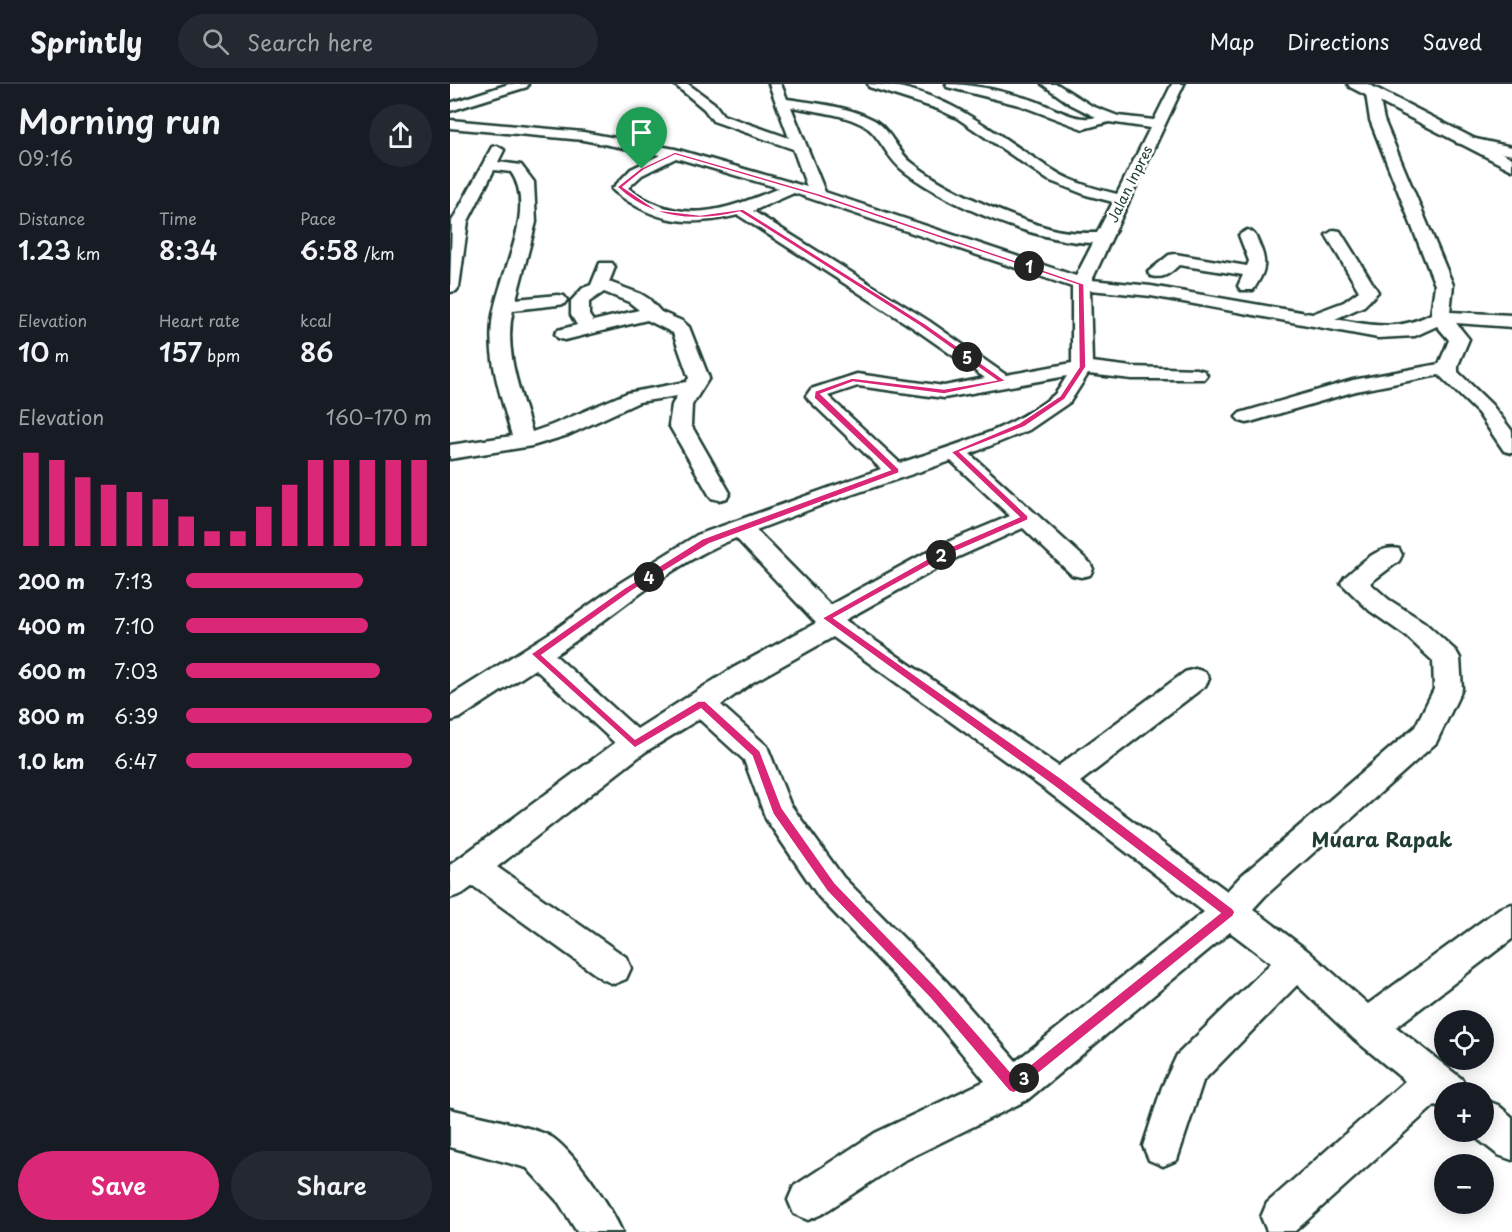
<!DOCTYPE html>
<html lang="en">
<head>
<meta charset="utf-8">
<style>
  body { margin:0; font-family:"Playpen Sans",sans-serif; background:#242831; color:#f1f3f6; height:100vh; display:flex; flex-direction:column; font-size:22px; white-space:nowrap }
  * { box-sizing:border-box; margin:0 }
  p { font-size:20px; color:#9ea1a6 }
  .icon { flex:none; width:33px; height:33px; fill:none; stroke:currentColor; stroke-width:2; stroke-linecap:round; stroke-linejoin:round }
  .map { position:relative; flex:1; overflow:hidden }
  .side { display:flex; flex-direction:column; background:#171b24; width:450px }
  .side>* { flex:none }
  .fabs { position:absolute; left:984px; top:926px; display:grid; gap:12px }
  .fabs a { display:grid; place-items:center; width:60px; height:60px; border-radius:50%; background:#171b24; box-shadow:0 3px 15px #0003; font-size:30px }
  .pin { position:absolute; display:grid; place-items:center; width:51px; height:51px; color:#fff; margin:-62px -26px; border-radius:50% 50% 50% 0; rotate:-45deg; box-shadow:0 0 6px #0007 }
  .pin .icon { rotate:45deg }
  .km { position:absolute; width:30px; height:30px; margin:-15px; border-radius:50%; background:#222; color:#fff; font-size:16px; line-height:30px; text-align:center }
  .round { display:grid; place-items:center; flex:none; width:63px; height:63px; border-radius:32px; background:#242831 }
  .overview { display:flex; align-items:center; justify-content:space-between; height:102px; padding:0 18px }
  h1 { font-size:33px; font-weight:600; line-height:45px }
  .figures { display:grid; grid-template-columns:repeat(3,1fr); gap:9px; height:102px; padding:6px 18px }
  .figures div { display:grid; align-content:center }
  .figures b { font-size:26px; font-weight:600 }
  .figures small { font-size:16px; font-weight:400 }
  .figures p { font-size:16px }
  .chart { height:168px; padding:12px 18px }
  .chart p { display:flex; justify-content:space-between }
  .chart svg { width:100%; height:108px; margin-top:6px; stroke:#db2777; stroke-width:6 }
  .action { display:flex; gap:12px; margin-top:auto; padding:12px 18px }
  .action a { flex:1; height:69px; border-radius:36px; background:#db2777; color:#fff; font-size:24px; font-weight:600; line-height:69px; text-align:center }
  .action a+a { background:#242831; color:#f1f3f6 }
  ul { padding:0 18px; list-style:none; font-size:20px }
  li { display:grid; grid-template-columns:96px 72px 1fr; align-items:center; height:45px }
  li i { height:15px; border-radius:8px; background:#db2777 }
  header { display:flex; align-items:center; gap:36px; box-sizing:border-box; height:84px; padding:0 30px; background:#171b24; border-bottom:2px solid #363941 }
  header strong { font-size:28px }
  nav { display:flex; gap:33px; margin-inline-start:auto; font-size:21px }
  .search { width:420px; height:54px; background:#242831; display:flex; align-items:center; gap:15px; box-sizing:border-box; padding:0 21px; border-radius:33px; color:#9ea1a6; font-size:22px }
  main { display:flex; flex:1; min-height:0 }
  .map>svg:first-child { display:block }
  .lines { fill:none; stroke-linecap:round; stroke-linejoin:round }
  .minor-casing { stroke:#1f3d34; stroke-width:5 }
  .secondary-casing { stroke:#1f3d34; stroke-width:5 }
  .minor { fill:#fff; fill-rule:evenodd }
  .secondary { fill:#fff; fill-rule:evenodd }
  .route { fill:#db2777; stroke:#fff; stroke-width:1.5; fill-rule:evenodd }
  .labels { text-anchor:middle; stroke-width:5; stroke-linejoin:round; paint-order:stroke }
  .far-street-label { font-size:14px; fill:#1f3d34; stroke:#fff }
  .quarter-label { font-size:20px; font-weight:bold; fill:#1f3d34; stroke:#fff }
</style>
</head>
<body>
<header>
<strong>Sprintly</strong>
<div class="search"><svg class="icon" aria-label="search" viewBox="0 0 24 24"><circle cx="10" cy="10" r="6"/><path d="M15 15l6 6"/></svg>Search here</div>
<nav><a>Map</a><a>Directions</a><a>Saved</a></nav>
</header>
<main>
<section class="side">
<div class="overview"><div><h1>Morning run</h1><p>09:16</p></div><a class="round"><svg class="icon" aria-label="share" viewBox="0 0 24 24"><path d="M12 15V3M7 8l5-5 5 5M5 13v7h14v-7"/></svg></a></div>
<div class="figures">
<div><p>Distance</p><b>1.23<small> km</small></b></div>
<div><p>Time</p><b>8:34</b></div>
<div><p>Pace</p><b>6:58<small> /km</small></b></div>
</div>
<div class="figures">
<div><p>Elevation</p><b>10<small> m</small></b></div>
<div><p>Heart rate</p><b>157<small> bpm</small></b></div>
<div><p>kcal</p><b>86</b></div>
</div>
<div class="chart"><p><span>Elevation</span>160–170 m</p>
<svg viewBox="0 0 160 44" preserveAspectRatio="none"><path d="M5 44V6M15 44V9M25 44V16M35 44V19M45 44V22M55 44V25M65 44V32M75 44V38M85 44V38M95 44V28M105 44V19M115 44V9M125 44V9M135 44V9M145 44V9M155 44V9"/></svg>
</div>
<ul>
<li><b>200 m</b>7:13<i style="width:72%"></i></li>
<li><b>400 m</b>7:10<i style="width:74%"></i></li>
<li><b>600 m</b>7:03<i style="width:79%"></i></li>
<li><b>800 m</b>6:39<i style="width:100%"></i></li>
<li><b>1.0 km</b>6:47<i style="width:92%"></i></li>
</ul>
<div class="action"><a>Save</a><a>Share</a></div>
</section>
<div class="map">
<svg width="1062" height="1148" viewBox="0 0 1062 1148">
  <rect width="100%" height="100%" fill="#fff"/>
  <filter id="ink" filterUnits="userSpaceOnUse"><feTurbulence type="fractalNoise" baseFrequency=".0167" numOctaves="2"/><feDisplacementMap in="SourceGraphic" scale="12" xChannelSelector="R" yChannelSelector="G"/><feConvolveMatrix kernelMatrix="1 2 1 2 8 2 1 2 1" color-interpolation-filters="sRGB"/></filter>
  <g filter="url(#ink)">
    <g class="lines">
      <g class="minor-casing">
        <g id="minor">
          <polygon points="59,0 78,0 77,3 0,27 0,19"/>
          <path d="M224 0H238L264 19 273 31 339 54 319 0H331L337 15C365 19 397 22 422 35 440 44 446 66 461 78 496 106 563 135 606 146 620 149 634 149 647 149L663 118 636 111 598 96 507 34 488 25 419 3 418 0C492 0 546 52 606 88 624 99 647 105 667 110L700 44 659 38 633 45 569 21 497 3 496 0C524 0 552 7 579 15 600 21 625 39 646 33L620 20 592 0H607L642 22 668 32 704 36 722 0H734L642 196 701 202 862 230 894 218 909 207 876 151 884 146 890 147 928 208 914 222 885 235C922 241 946 248 981 230L985 201 920 36 916 10 918 7H928L934 36 1003 201 1000 228 1062 231V243L1006 239 1019 255 1008 281V288L1042 321 1062 347V369L1054 367 1028 329 989 291 906 307 797 339 790 337 786 333 790 329 903 296 989 280 999 256 987 242 965 252 928 254 701 212 640 206 642 278 682 283 747 285 754 287 757 291 754 295H682L638 290 620 318 579 346 520 370 640 479 643 485 640 491 631 493 622 491 573 444 506 474 395 536 608 682 735 588 745 585 755 588 759 595 755 602 630 698 777 807 791 792 965 643 984 605 983 577 956 552 920 527 891 499 895 493C910 481 928 460 949 465L952 471 949 477 920 499 938 515 974 538 1006 567 1010 574 1012 605 986 659 815 812 803 825 858 867 918 920 1050 824 1062 820V855L946 943 1012 995 1018 1008H994V1025L985 1021 845 1147H817L811 1133 817 1119 955 997 904 955 847 901 753 997 727 1076 713 1082 699 1076 693 1062 712 1003 727 971 821 879 780 848 577 1016 453 1077 372 1130 358 1136 344 1130 338 1116 344 1102 425 1049 535 997 473 922 369 813 316 735 294 676 249 635 195 668 47 783 176 873 181 884 176 895 164 900 152 895 23 802 12 810 0 814V781L165 659 85 585 10 634 0 637V612L103 547 170 499 247 451 431 385 359 316 356 312 361 305 407 290 494 302 535 294 465 245 288 131C238 143 206 139 165 108L162 105 181 85 210 71 133 56 0 44V36L133 48 225 65 357 103 343 65 263 37 254 25ZM341 23C363 27 408 31 423 49 435 63 440 77 455 88 500 122 586 158 643 159L626 192 375 108ZM226 74 329 104C274 127 231 143 178 104L192 91ZM344 109 622 203V279L556 291 479 237 303 127ZM617 292C613 298 609 306 604 311 562 346 501 362 450 379L378 312 408 302 494 314ZM501 377 560 432 488 462 380 521 306 446 377 419ZM286 454 366 539 283 584 187 645 105 571C165 532 219 480 286 454ZM383 553 597 707 754 828 566 977 497 898 393 793 340 720 317 662 271 621 303 598Z"/>
          <polygon points="1012,52 1062,63 1062,71 1007,59 1005,56"/>
          <path d="M47 62 54 66 48 78 71 81 84 98 86 138 66 215 108 211 114 212 117 216 114 220 108 221 63 226C53 267 71 309 82 348L102 341 177 309 236 298 239 294 223 249 197 236 115 256 108 254 105 250 108 246 127 241 121 231V217L133 204 141 201 150 179H162L165 183 159 198 191 210 199 215 211 228 232 237 239 243 259 294 242 321 241 341 280 409 277 414 269 416 261 414 219 341 222 321 227 312 189 318 118 351 82 362 0 375V361L62 352C52 315 38 278 42 239 45 196 89 128 61 88L44 86 18 137 9 203 6 207 0 208 2 137 42 63ZM154 208 179 218 189 226 143 237 139 231V218Z"/>
          <path d="M797 146C805 148 806 153 809 160 818 180 815 188 803 206H791L788 202 793 191 729 181C719 190 714 195 701 192L698 188 719 171 725 170 797 182 799 177 789 151Z"/>
          <polygon points="1034,1016 1048,1021 1062,1033 1062,1076 1048,1071 1020,1049 1034,1047"/>
          <path d="M0 1025C22 1031 87 1043 103 1054 126 1071 161 1122 172 1148H127L109 1119 77 1084 0 1063Z"/>
        </g>
      </g>
      <g class="secondary-casing">
        <polygon id="secondary" points="898,0 918,0 1062,74 1062,86 900,3"/>
      </g>
      <use href="#minor" class="minor"/>
      <use href="#secondary" class="secondary"/>
    </g>
  </g>
  <path class="route" d="M225 68 370 110 634 200 636 283 615 315 574 343 510 368 578 432V436L500 470 384 534 612 695 783 825 785 828 783 832 564 1009 559 1007 480 914 377 807 323 730 302 672 251 625 185 664 81 570 176 503 252 455 440 386 364 314 365 307 402 294 494 305 546 296 470 242 290 128C245 139 202 136 167 103L191 84ZM225 71 366 112 628 201 629 283 610 312 569 339 501 368 569 433 493 466 372 534 604 702 770 829 565 993 489 906 385 799 332 724 310 667 255 617H248L185 655 92 571 182 507 259 460 449 389V385L371 310 403 298 494 310 556 297 474 239 293 125 250 131 207 126 173 103 194 86Z"/>
  <g class="labels">
    <g class="far-street-label">
      <text transform="translate(680 100) rotate(-64)" y="5">Jalan Inpres</text>
    </g>
    <g class="quarter-label">
      <text x="932" y="763">Muara Rapak</text>
    </g>
  </g>
</svg>
<div class="fabs">
<a><svg class="icon" aria-label="locate" viewBox="0 0 24 24"><circle cx="12" cy="12" r="6"/><path d="M12 2v4M12 18v4M2 12h4M18 12h4"/></svg></a>
<a>+</a>
<a>−</a>
</div>
<div class="pin" style="left:192px;top:85px;background:#1e9e55"><svg class="icon" aria-label="arrive" viewBox="0 0 24 24"><path d="M6 21V4h12l-3 4 3 4H6"/></svg></div>
<b class="km" style="left:579px;top:182px">1</b>
<b class="km" style="left:491px;top:471px">2</b>
<b class="km" style="left:574px;top:994px">3</b>
<b class="km" style="left:199px;top:493px">4</b>
<b class="km" style="left:517px;top:273px">5</b>
</div>
</main>
</body>
</html>
